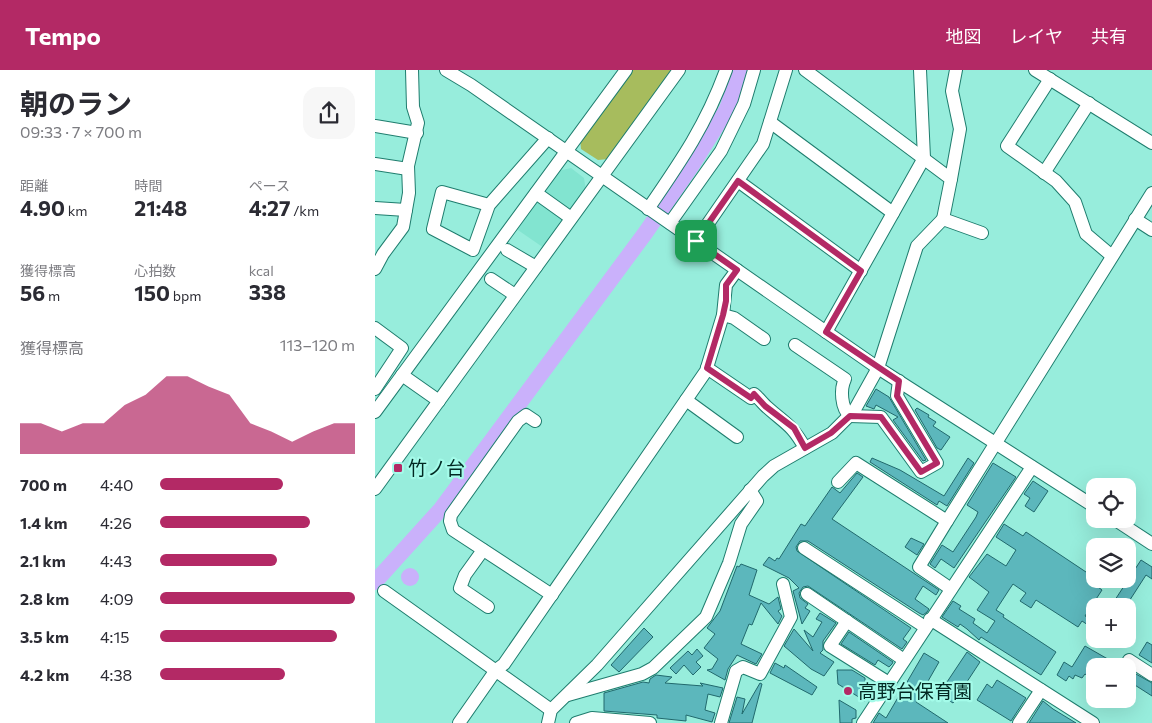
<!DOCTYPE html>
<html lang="ja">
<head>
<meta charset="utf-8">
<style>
  body { margin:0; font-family:Commissioner,"Noto Sans JP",sans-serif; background:#f7f7f7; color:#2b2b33; height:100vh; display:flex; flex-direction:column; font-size:19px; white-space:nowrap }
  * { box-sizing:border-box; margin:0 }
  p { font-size:16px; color:#7c7c81 }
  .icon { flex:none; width:28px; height:28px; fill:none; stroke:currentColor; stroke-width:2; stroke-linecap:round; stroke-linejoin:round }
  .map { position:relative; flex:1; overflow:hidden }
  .drawer { display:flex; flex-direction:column; background:#fff; width:375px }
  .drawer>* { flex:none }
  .fabs { position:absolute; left:711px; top:408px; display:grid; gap:10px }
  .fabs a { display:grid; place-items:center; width:50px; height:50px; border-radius:10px; background:#fff; box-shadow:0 5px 20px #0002; font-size:25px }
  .pin { position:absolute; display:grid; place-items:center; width:42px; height:42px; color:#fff; margin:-21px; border-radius:10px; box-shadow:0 2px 8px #0006 }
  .round { display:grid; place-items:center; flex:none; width:52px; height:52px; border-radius:15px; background:#f7f7f7 }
  .head { display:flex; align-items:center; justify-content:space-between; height:85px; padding:0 20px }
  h1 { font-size:28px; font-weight:700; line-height:38px }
  .metrics { display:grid; grid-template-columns:repeat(3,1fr); gap:8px; height:85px; padding:5px 20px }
  .metrics div { display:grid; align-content:center }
  .metrics b { font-size:21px; font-weight:700 }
  .metrics small { font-size:14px; font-weight:400 }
  .metrics p { font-size:14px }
  .chart { height:140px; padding:10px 20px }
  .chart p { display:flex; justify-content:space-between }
  .chart svg { width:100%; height:90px; margin-top:5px; fill:#b32965; opacity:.7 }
  ul { padding:0 20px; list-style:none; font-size:16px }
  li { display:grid; grid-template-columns:80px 60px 1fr; align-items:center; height:38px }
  li i { height:12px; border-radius:6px; background:#b32965 }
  header { display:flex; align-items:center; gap:30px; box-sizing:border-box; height:70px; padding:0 25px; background:#b32965; color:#fff }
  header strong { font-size:24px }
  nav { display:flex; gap:28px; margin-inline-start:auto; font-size:18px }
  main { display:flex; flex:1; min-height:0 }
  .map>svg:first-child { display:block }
  .built { fill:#82e4d0 }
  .green { fill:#a7bc5d }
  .water { fill:#cab1fb }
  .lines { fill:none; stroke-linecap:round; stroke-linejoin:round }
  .river { stroke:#cab1fb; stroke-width:16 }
  .building { fill:#5cb7bc; stroke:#21696d }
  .minor-casing { stroke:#1f7d6e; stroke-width:14 }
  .minor { stroke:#fff; stroke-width:12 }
  .route-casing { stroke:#fff; stroke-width:10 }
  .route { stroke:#b32965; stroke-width:6 }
  .poi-dot { fill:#b32965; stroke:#a4fbe9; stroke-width:2 }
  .labels { text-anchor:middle; stroke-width:4.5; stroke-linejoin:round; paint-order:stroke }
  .poi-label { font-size:19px; fill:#012822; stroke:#a4fbe9; text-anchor:start }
</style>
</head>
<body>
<header>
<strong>Tempo</strong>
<nav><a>地図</a><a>レイヤ</a><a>共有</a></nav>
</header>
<main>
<section class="drawer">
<div class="head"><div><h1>朝のラン</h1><p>09:33 · 7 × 700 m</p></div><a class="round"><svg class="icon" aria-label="share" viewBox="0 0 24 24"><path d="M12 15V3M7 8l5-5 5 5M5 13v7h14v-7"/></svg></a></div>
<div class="metrics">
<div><p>距離</p><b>4.90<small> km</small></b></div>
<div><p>時間</p><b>21:48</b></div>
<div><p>ペース</p><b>4:27<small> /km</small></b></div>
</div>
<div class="metrics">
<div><p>獲得標高</p><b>56<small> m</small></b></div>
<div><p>心拍数</p><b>150<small> bpm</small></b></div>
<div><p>kcal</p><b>338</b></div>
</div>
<div class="chart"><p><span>獲得標高</span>113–120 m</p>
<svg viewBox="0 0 160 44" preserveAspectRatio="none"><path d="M0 44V29L10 29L20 33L30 29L40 29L50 20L60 15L70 6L80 6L90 11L100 15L110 29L120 33L130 38L140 33L150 29L160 29V44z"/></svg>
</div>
<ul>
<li><b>700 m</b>4:40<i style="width:63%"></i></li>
<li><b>1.4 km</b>4:26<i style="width:77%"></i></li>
<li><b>2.1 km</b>4:43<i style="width:60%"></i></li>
<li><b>2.8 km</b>4:09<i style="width:100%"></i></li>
<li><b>3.5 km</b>4:15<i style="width:91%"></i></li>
<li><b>4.2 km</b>4:38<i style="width:64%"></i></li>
</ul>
</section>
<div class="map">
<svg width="777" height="653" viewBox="0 0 777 653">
  <rect width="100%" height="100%" fill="#97eddc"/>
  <polygon class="built" points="196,98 209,108 211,121 169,178 140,158 183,101"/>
  <polygon class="green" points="254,0 299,0 233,89 223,90 206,79 205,68"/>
  <circle class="water" cx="35" cy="507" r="9"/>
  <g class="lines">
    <polyline class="river" points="0,512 66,439 271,162 317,95 352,39 365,0"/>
  </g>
  <g class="building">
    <polygon points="501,319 514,327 551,390 548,391 518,350 523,347 501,335 499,339 491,336"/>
    <polygon points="542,338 554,345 553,347 561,352 558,356 575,367 566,380 562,378 540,340"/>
    <polygon points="497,388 525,400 569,426 593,388 599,393 572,436 564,431 562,435 495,392"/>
    <polygon points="618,393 641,407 579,498 566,489 560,498 555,494 567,475 578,482 601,447 603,442 592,435"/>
    <polygon points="482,403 488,407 457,449 564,520 561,525 548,516 540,529 554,539 552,542 548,545 544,543 433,471 425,471 421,477 422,481 536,558 528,569 532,572 527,579 433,516 428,517 424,523 425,528 433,534 430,538 435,541 427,554 418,521 424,518 414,508 388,495 394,487 400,491 402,488 404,489 426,454 430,456 457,417 465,423"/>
    <polygon points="658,411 673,421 659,442 650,436 655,428 649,424"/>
    <polygon points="629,454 648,466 651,462 726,512 723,517 727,520 710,546 720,552 719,559 707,551 703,557 661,530 656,538 645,531 651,523 638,514 632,523 621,540 629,545 628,547 681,582 666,605 606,567 604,570 592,559 585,554 583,557 567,547 578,531 586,536 584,539 600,549 598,553 612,563 620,551 602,540 614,522 594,507 612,484 631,496 641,480 621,467"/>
    <polygon points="536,468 549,474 542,485 530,477"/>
    <polygon points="766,490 777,497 777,509 771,505 751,536 736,536"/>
    <polygon points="366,494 382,500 374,525 394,534 403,527 406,539 403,541 407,546 403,554 386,533 377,555 374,554 366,574 387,584 381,594 362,585 353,599 350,610 332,600 337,599 343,589 329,578 340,564 332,558 345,541 362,496 364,497"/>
    <polygon points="445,543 461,553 448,571 448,580 445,583 459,592 449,606 436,599 409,576 419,559 438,581 429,560 438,567 447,552 441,549"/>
    <polygon points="269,558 278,567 244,602 236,595"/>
    <polygon points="474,562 518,592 517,594 514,597 503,590 500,595 466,574"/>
    <polygon points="772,572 777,575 777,593 764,585"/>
    <polygon points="710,576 745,596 720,596 720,608 714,604 713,606 710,604 707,608 700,605 698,609 694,606 691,611 682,605 689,592 697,597"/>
    <polygon points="322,579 328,586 321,592 326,597 318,605 309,595 301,604 295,598 313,581 317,585"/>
    <polygon points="592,582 605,592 578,633 564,624"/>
    <polygon points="549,583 564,592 541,632 573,653 498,653 504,643 511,648"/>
    <polygon points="400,593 409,598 410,595 442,617 437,625 395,603"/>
    <polygon points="752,599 777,613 777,626 752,610"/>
    <polygon points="462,600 477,600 490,608 490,631 463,614"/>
    <polygon points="281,605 297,607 290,613 328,616 325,613 348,618 345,627 333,624 330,640 340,643 337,652 311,645 311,651 282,648 282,645 229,641 229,623 268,612 274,613 275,609"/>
    <polygon points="622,610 651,628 636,651 602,630 612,614 617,618"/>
    <polygon points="385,613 387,614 377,653 354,653 362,627 370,629 367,644"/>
    <polygon points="464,630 481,640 481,648 477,649 477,653 465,653"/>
    <polygon points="668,631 678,639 701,653 654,653"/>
  </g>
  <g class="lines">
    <g class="minor-casing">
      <g id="minor">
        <polyline points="71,0 96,15 503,298 720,437"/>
        <polyline points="430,0 576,109 568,149"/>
        <polyline points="660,0 777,73"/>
        <polyline points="675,9 632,76 681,111 700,132 711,164 737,186"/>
        <polyline points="395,52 518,143"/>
        <polyline points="0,56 42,63"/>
        <polyline points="0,94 33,99"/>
        <polyline points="669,103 714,33"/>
        <polyline points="576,109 585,59 577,21 581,0"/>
        <polyline points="363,111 486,201"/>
        <polyline points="161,123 196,148"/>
        <polyline points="114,135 98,180 58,159 67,122 114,135 173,68"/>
        <polyline points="0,138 31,140"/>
        <path d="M273 139C306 91 331 55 351 0"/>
        <polyline points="760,149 777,160"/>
        <polyline points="295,153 346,81 369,34 379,0"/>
        <polyline points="321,171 388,74 411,0"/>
        <polyline points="132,180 161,197"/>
        <polyline points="0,199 8,184 28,157 34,123 33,96 43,53 38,37 37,0"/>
        <polyline points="116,209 140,225"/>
        <polyline points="348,245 359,248 389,269"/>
        <polyline points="0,258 27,278 0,319"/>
        <polyline points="451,262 549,88 545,0"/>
        <path d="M420 275 470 309C465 319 466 338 475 346L506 347 546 402 562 393 522 326 524 311"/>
        <path d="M332 298 376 328 379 324C384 328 388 334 393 338 411 354 417 355 430 378"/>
        <polyline points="27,305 64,331"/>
        <polyline points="311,330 362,367"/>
        <polyline points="0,342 251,0"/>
        <polyline points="160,351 151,345 143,351 76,445 75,451 78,460 177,525"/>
        <polyline points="463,412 481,393 572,451 777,123"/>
        <polyline points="0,419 304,0"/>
        <polyline points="739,449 777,474"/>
        <polyline points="572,451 544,497 576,519"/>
        <polyline points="429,478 550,557"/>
        <polyline points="108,480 90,505 85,518 113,537"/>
        <polyline points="9,521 176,640"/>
        <polyline points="432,524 529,590"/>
        <polyline points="555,549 718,653"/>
        <polyline points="472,551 455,576 514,613"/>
        <polyline points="754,590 777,605"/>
        <polyline points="193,625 267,604 278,598 331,547 354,493 366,454 382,431 375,420"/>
        <polyline points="84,653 121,600 129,594 331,301 348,245 351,215 362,200"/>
        <polyline points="173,653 176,640 222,595 388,406 399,396 457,363 479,341 503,298 542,176 568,149 607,163"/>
        <polyline points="201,653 217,648 275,653"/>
        <polyline points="346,653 361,601 368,597 385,604 416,547 408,514"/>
        <polyline points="488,653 657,397"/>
        <polyline points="644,653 666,620"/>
      </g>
    </g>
    <use href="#minor" class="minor"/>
  </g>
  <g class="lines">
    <g class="route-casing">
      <polygon id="route" points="363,111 486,201 451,262 524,311 522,326 562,393 546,402 506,347 475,346 456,363 430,378 419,358 390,336 379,324 376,328 332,298 348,245 351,231 351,215 362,200 321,171"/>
    </g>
    <use href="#route" class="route"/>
  </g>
  <g class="poi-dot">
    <rect x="18" y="393" width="10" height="10" rx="2.5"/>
    <circle cx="473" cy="621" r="5"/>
  </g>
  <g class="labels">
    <g class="poi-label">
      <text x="33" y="405">竹ノ台</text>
      <text x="483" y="628">高野台保育園</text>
    </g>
  </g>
</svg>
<div class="fabs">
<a><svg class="icon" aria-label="locate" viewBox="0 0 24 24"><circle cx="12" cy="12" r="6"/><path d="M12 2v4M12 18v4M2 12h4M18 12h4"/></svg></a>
<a><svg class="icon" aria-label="layers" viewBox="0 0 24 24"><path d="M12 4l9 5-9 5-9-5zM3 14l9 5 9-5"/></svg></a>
<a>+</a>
<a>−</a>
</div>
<div class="pin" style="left:321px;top:171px;background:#1e9e55"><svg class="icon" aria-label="arrive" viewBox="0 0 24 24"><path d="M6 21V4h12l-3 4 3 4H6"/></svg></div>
</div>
</main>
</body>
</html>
